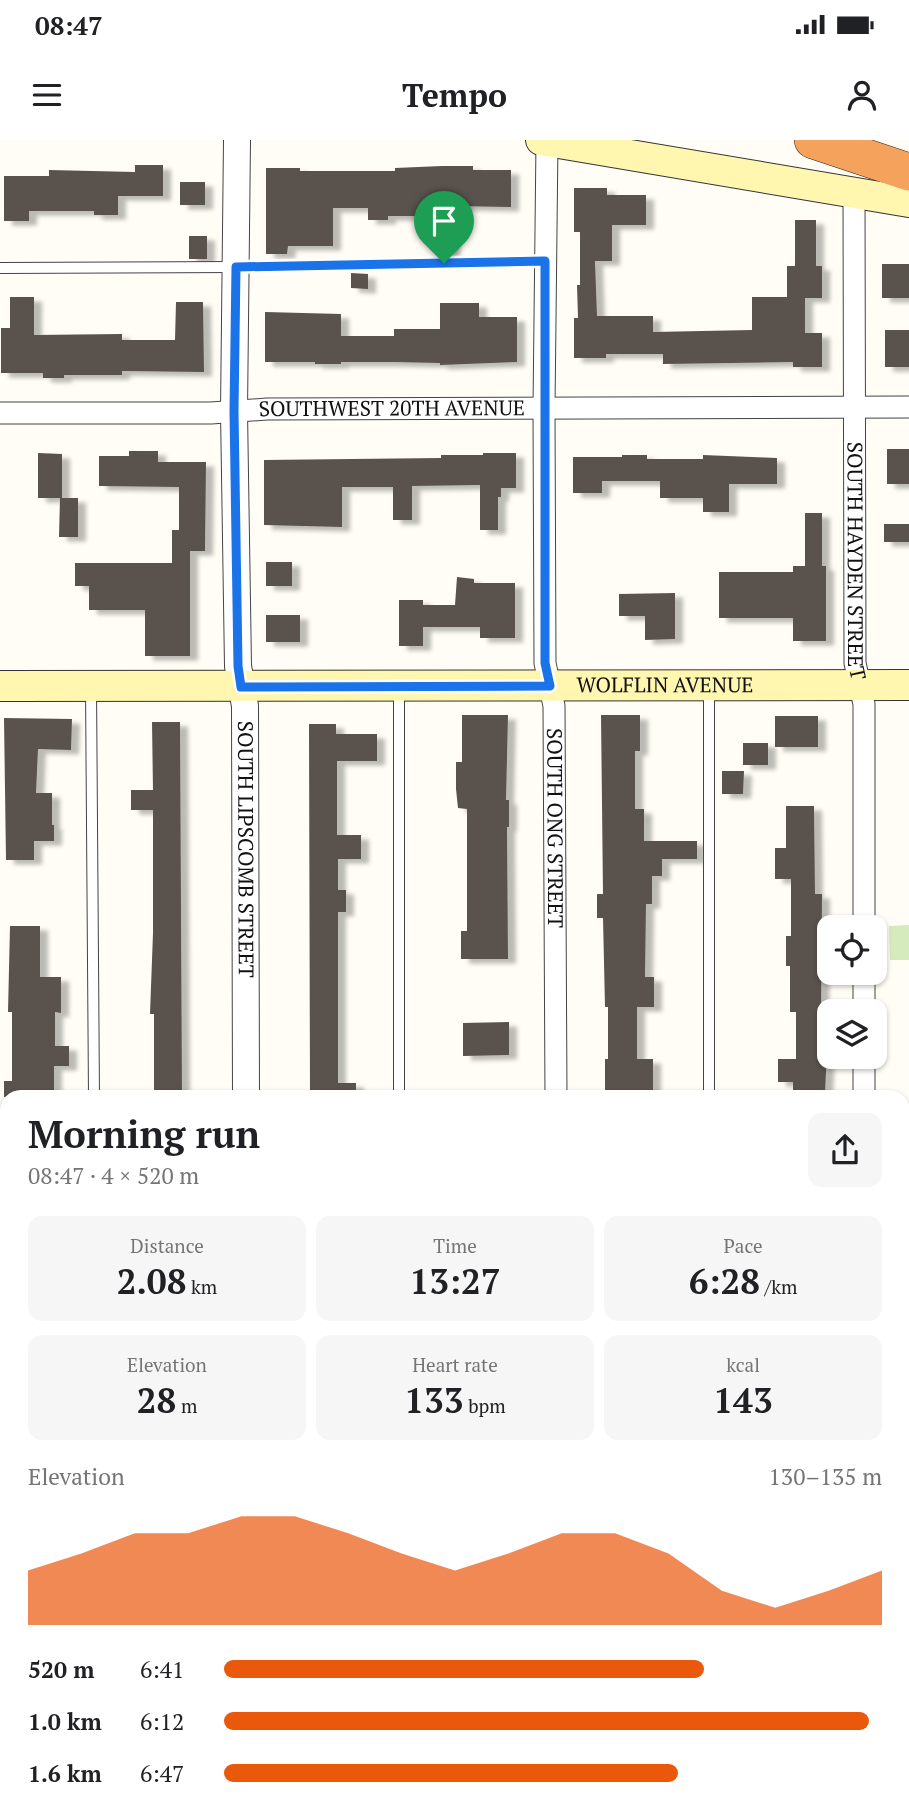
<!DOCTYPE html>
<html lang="en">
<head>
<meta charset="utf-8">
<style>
  body { margin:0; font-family:"PT Serif",serif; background:#f6f6f6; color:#202124; height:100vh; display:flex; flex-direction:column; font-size:26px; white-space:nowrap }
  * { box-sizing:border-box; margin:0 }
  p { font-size:23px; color:#757577 }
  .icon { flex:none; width:38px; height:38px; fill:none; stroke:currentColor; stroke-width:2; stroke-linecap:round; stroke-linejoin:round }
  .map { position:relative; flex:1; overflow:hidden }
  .drawer { position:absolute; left:0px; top:950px; width:910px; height:726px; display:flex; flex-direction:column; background:#fff; border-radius:21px 21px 0 0; box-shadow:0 2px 5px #0004 }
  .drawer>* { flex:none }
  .fabs { position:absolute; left:817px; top:775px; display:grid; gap:14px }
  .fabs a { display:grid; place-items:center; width:70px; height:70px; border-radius:14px; background:#fff; box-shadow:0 2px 5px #0004; font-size:35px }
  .pin { position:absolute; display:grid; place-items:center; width:60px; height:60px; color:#fff; margin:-72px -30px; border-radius:50% 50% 50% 0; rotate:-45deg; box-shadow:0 0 7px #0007 }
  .pin .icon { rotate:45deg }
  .round { display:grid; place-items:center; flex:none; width:74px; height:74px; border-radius:14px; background:#f6f6f6 }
  .headline { display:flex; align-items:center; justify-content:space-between; height:119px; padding:0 28px }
  h1 { font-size:38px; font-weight:600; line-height:52px }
  .stats { display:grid; grid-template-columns:repeat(3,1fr); gap:10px; height:119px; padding:7px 28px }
  .stats div { display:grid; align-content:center; border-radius:14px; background:#f6f6f6; text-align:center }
  .stats b { font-size:35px; font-weight:600 }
  .stats small { font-size:19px; font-weight:400 }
  .stats p { font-size:19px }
  .chart { height:196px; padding:14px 28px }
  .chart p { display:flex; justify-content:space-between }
  .chart svg { width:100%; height:126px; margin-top:7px; fill:#ea580c; opacity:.7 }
  ul { padding:0 28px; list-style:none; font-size:23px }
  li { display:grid; grid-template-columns:112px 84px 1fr; align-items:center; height:52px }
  li i { height:18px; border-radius:9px; background:#ea580c }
  .status { display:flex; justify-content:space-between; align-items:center; height:49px; padding:0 35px; background:#fff; direction:ltr }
  .status svg { height:19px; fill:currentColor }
  header { display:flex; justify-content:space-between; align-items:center; height:91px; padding:0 28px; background:#fff; font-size:32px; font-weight:600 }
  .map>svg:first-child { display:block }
  .green { fill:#d5ebbd }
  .building { fill:#5a524d; filter:url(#shadow) }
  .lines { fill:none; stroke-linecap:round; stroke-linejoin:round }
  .service-casing { stroke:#444; stroke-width:12 }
  .minor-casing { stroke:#444; stroke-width:23 }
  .tertiary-casing { stroke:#444; stroke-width:28 }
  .secondary-casing { stroke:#333; stroke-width:32 }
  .motorway-casing { stroke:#222; stroke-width:38 }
  .service { stroke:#fff; stroke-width:10 }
  .minor { stroke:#fff; stroke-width:21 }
  .tertiary { stroke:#fff; stroke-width:26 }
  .secondary { stroke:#fff6b0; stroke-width:30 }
  .motorway { stroke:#f5a25d; stroke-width:37 }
  .route-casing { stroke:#fff; stroke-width:14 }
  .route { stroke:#1a73e8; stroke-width:9 }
  .labels { text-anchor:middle; stroke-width:7; stroke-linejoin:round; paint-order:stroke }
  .street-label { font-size:21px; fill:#111; stroke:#fff }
</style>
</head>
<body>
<div class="status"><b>08:47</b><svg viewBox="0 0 49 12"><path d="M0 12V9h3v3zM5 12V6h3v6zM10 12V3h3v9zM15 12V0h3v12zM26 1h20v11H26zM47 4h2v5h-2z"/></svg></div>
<header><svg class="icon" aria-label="menu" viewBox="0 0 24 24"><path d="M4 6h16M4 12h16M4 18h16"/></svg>Tempo<svg class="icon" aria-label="person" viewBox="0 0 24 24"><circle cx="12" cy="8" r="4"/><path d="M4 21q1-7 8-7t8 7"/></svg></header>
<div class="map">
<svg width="909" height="1675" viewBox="0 0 909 1675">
  <defs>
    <filter id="shadow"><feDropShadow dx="8" dy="4.5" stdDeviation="2" flood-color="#0004"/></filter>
  </defs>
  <rect width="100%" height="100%" fill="#fffdf5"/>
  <g class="green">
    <polygon points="909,785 909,820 890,820 889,786"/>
    <rect x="903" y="973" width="6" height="108"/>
  </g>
  <g class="building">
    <polygon points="135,25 163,25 163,56 118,56 118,75 94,75 94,71 29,71 29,81 4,81 4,36 49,36 49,30 135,32"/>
    <polygon points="442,26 473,26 473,30 511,30 511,67 452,66 452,112 435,112 435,76 388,76 388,80 368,80 368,68 333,68 333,106 288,106 287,114 266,114 266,28 300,28 300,31 395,31 395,28"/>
    <rect x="180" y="42" width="25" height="23"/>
    <polygon points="574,48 607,48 607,55 646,55 646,85 612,85 612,121 595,121 597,176 653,176 653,192 752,190 752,157 787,157 787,126 795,126 795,80 816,80 816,126 822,126 822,158 805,158 805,193 822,193 822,227 793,227 793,222 663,224 663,214 606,214 606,218 574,218 574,178 578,178 577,145 580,145 580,92 574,92"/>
    <rect x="189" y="96" width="18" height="23"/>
    <rect x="882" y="124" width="27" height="34"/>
    <polygon points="351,133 368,134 368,149 351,148"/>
    <polygon points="10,157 34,157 34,195 122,194 122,200 175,200 176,162 203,162 204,232 122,231 122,235 64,235 64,238 43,238 43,233 1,233 1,188 10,188"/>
    <polygon points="440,163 479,163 479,177 517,177 517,222 440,225 440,223 394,222 341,222 341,224 315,224 315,222 265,222 265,172 341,174 341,196 394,196 394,189 440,189"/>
    <rect x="885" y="190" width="24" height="37"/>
    <rect x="887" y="309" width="22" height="35"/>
    <polygon points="129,311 158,311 158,322 206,322 205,411 190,411 190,516 145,516 145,470 89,470 89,446 75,446 75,423 172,423 172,390 179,390 179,347 99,346 99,316 129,316"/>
    <polygon points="38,313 62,314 62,358 38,358"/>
    <polygon points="483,313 516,313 516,348 501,348 501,357 498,357 498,390 480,390 480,345 412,346 412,380 393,380 393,347 342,347 342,387 264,385 264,320 441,318 441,315 483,315"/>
    <polygon points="622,315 647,315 647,319 703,319 703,315 777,318 777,344 729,344 729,372 703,372 703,358 660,358 660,341 602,341 602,353 573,353 573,317 622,317"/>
    <polygon points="60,358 78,358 78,397 59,397"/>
    <polygon points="805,373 822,373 822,426 826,426 826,501 793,501 793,478 719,478 719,432 793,432 793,426 805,426"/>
    <rect x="884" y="384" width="25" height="18"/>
    <rect x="266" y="422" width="26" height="24"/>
    <polygon points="457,437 474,439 474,443 515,443 515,498 480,498 480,487 423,487 423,506 399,506 399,460 423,460 423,465 455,465"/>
    <polygon points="675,453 675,499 645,500 645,476 619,476 619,454"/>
    <rect x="266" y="475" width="34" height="27"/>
    <polygon points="462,575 508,575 506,660 509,660 509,687 507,687 508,819 461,819 461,791 467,791 467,669 458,668 456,649 456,622 462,622"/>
    <polygon points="601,575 640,575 640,611 635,611 635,669 644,669 644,701 697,701 697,719 662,719 662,736 652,736 652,764 646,764 645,837 654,837 654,867 637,867 637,919 653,919 653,950 605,950 605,919 608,919 608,867 605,867 603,778 597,778 597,754 603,754"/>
    <rect x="775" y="576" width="43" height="31"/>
    <polygon points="4,578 72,579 71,610 38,609 36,653 52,653 52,685 54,685 54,701 34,701 34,720 6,720"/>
    <polygon points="152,582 180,582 182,957 154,957 154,874 150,874 153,793 153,670 131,670 131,650 153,650"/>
    <polygon points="309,584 336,584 336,594 377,594 377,621 337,621 337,695 361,695 361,719 338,719 338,750 346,750 346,772 338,772 338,943 356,943 356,957 310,957"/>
    <rect x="743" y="603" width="25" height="22"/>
    <polygon points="722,631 744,631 743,654 722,654"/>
    <polygon points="786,666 814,666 815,754 822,754 821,885 828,885 825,954 793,954 793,942 778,942 778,919 796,919 796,872 790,872 790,826 786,826 786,796 791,796 791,739 775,739 775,708 786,708"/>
    <polygon points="10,786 40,786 40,837 61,837 61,873 55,872 55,906 69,906 69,926 54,926 54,957 4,957 4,941 12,941 12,872 8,872"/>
    <polygon points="509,882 509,915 463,916 463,883"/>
  </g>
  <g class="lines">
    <g class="service-casing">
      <g id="service">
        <polyline points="0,128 236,127 545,121"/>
        <polyline points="91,547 94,957"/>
        <polyline points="399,547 399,957"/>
        <polyline points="709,547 709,957"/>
        <polyline points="404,1670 405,1675"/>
        <polyline points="715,1670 715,1675"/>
        <polyline points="94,1675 94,1670"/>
      </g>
    </g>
    <g class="minor-casing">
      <g id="minor">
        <path id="s1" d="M547 1 544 268 545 523 554 566 556 957"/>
        <path id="s2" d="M854 53 855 523 864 564V788"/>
        <path id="s3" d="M0 273H211L267 269 909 267"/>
        <polyline points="864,872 864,833"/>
        <polyline points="864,957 864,917"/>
        <polyline points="903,1111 909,1111"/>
        <polyline points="0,1114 7,1114"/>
        <polyline points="557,1670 557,1675"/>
        <polyline points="870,1670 870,1675"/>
      </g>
    </g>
    <g class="tertiary-casing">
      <g id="tertiary">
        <path id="s4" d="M237 0 234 271 238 526 245 566 246 957"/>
        <polyline points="251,1670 251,1675"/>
      </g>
    </g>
    <g class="secondary-casing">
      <g id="secondary">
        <polyline points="541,0 909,62"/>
        <path id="s5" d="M0 546 909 545"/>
      </g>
    </g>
    <g class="motorway-casing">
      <polyline id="motorway" points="813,0 909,32"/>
    </g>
    <use href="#service" class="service"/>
    <use href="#minor" class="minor"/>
    <use href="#tertiary" class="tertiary"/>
    <use href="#secondary" class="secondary"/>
    <use href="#motorway" class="motorway"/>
  </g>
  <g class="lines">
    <g class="route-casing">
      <polygon id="route" points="545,121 545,523 550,546 241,547 238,526 234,271 236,127"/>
    </g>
    <use href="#route" class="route"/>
  </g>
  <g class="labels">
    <g class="street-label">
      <text dy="7" stroke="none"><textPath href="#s3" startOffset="392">SOUTHWEST 20TH AVENUE</textPath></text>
      <text dy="7" stroke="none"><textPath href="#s2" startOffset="368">SOUTH HAYDEN STREET</textPath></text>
      <text dy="7" stroke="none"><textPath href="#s5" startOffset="665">WOLFLIN AVENUE</textPath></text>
      <text dy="7" stroke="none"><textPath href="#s1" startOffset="688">SOUTH ONG STREET</textPath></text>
      <text dy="7" stroke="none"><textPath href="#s4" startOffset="710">SOUTH LIPSCOMB STREET</textPath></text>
    </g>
  </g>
</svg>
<div class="fabs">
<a><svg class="icon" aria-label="locate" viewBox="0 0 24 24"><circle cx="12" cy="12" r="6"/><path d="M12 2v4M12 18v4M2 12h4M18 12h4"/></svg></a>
<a><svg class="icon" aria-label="layers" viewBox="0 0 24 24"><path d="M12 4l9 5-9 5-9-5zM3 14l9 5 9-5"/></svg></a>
</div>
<div class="pin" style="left:444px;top:123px;background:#1e9e55"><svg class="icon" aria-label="arrive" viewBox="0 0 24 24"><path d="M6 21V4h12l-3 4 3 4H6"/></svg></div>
<section class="drawer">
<div class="headline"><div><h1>Morning run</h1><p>08:47 · 4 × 520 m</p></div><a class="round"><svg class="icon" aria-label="share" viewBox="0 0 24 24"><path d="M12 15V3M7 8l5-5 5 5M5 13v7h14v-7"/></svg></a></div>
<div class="stats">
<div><p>Distance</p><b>2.08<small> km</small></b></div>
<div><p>Time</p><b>13:27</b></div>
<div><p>Pace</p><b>6:28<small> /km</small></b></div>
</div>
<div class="stats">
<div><p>Elevation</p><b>28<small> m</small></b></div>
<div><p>Heart rate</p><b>133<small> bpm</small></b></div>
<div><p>kcal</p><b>143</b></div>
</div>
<div class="chart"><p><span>Elevation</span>130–135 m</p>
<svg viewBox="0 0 160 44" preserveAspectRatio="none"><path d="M0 44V25L10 19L20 12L30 12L40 6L50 6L60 12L70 19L80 25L90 19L100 12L110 12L120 19L130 32L140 38L150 32L160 25V44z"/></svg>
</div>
<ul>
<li><b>520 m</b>6:41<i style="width:73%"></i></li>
<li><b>1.0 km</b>6:12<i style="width:98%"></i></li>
<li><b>1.6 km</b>6:47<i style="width:69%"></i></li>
</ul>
</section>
</div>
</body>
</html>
